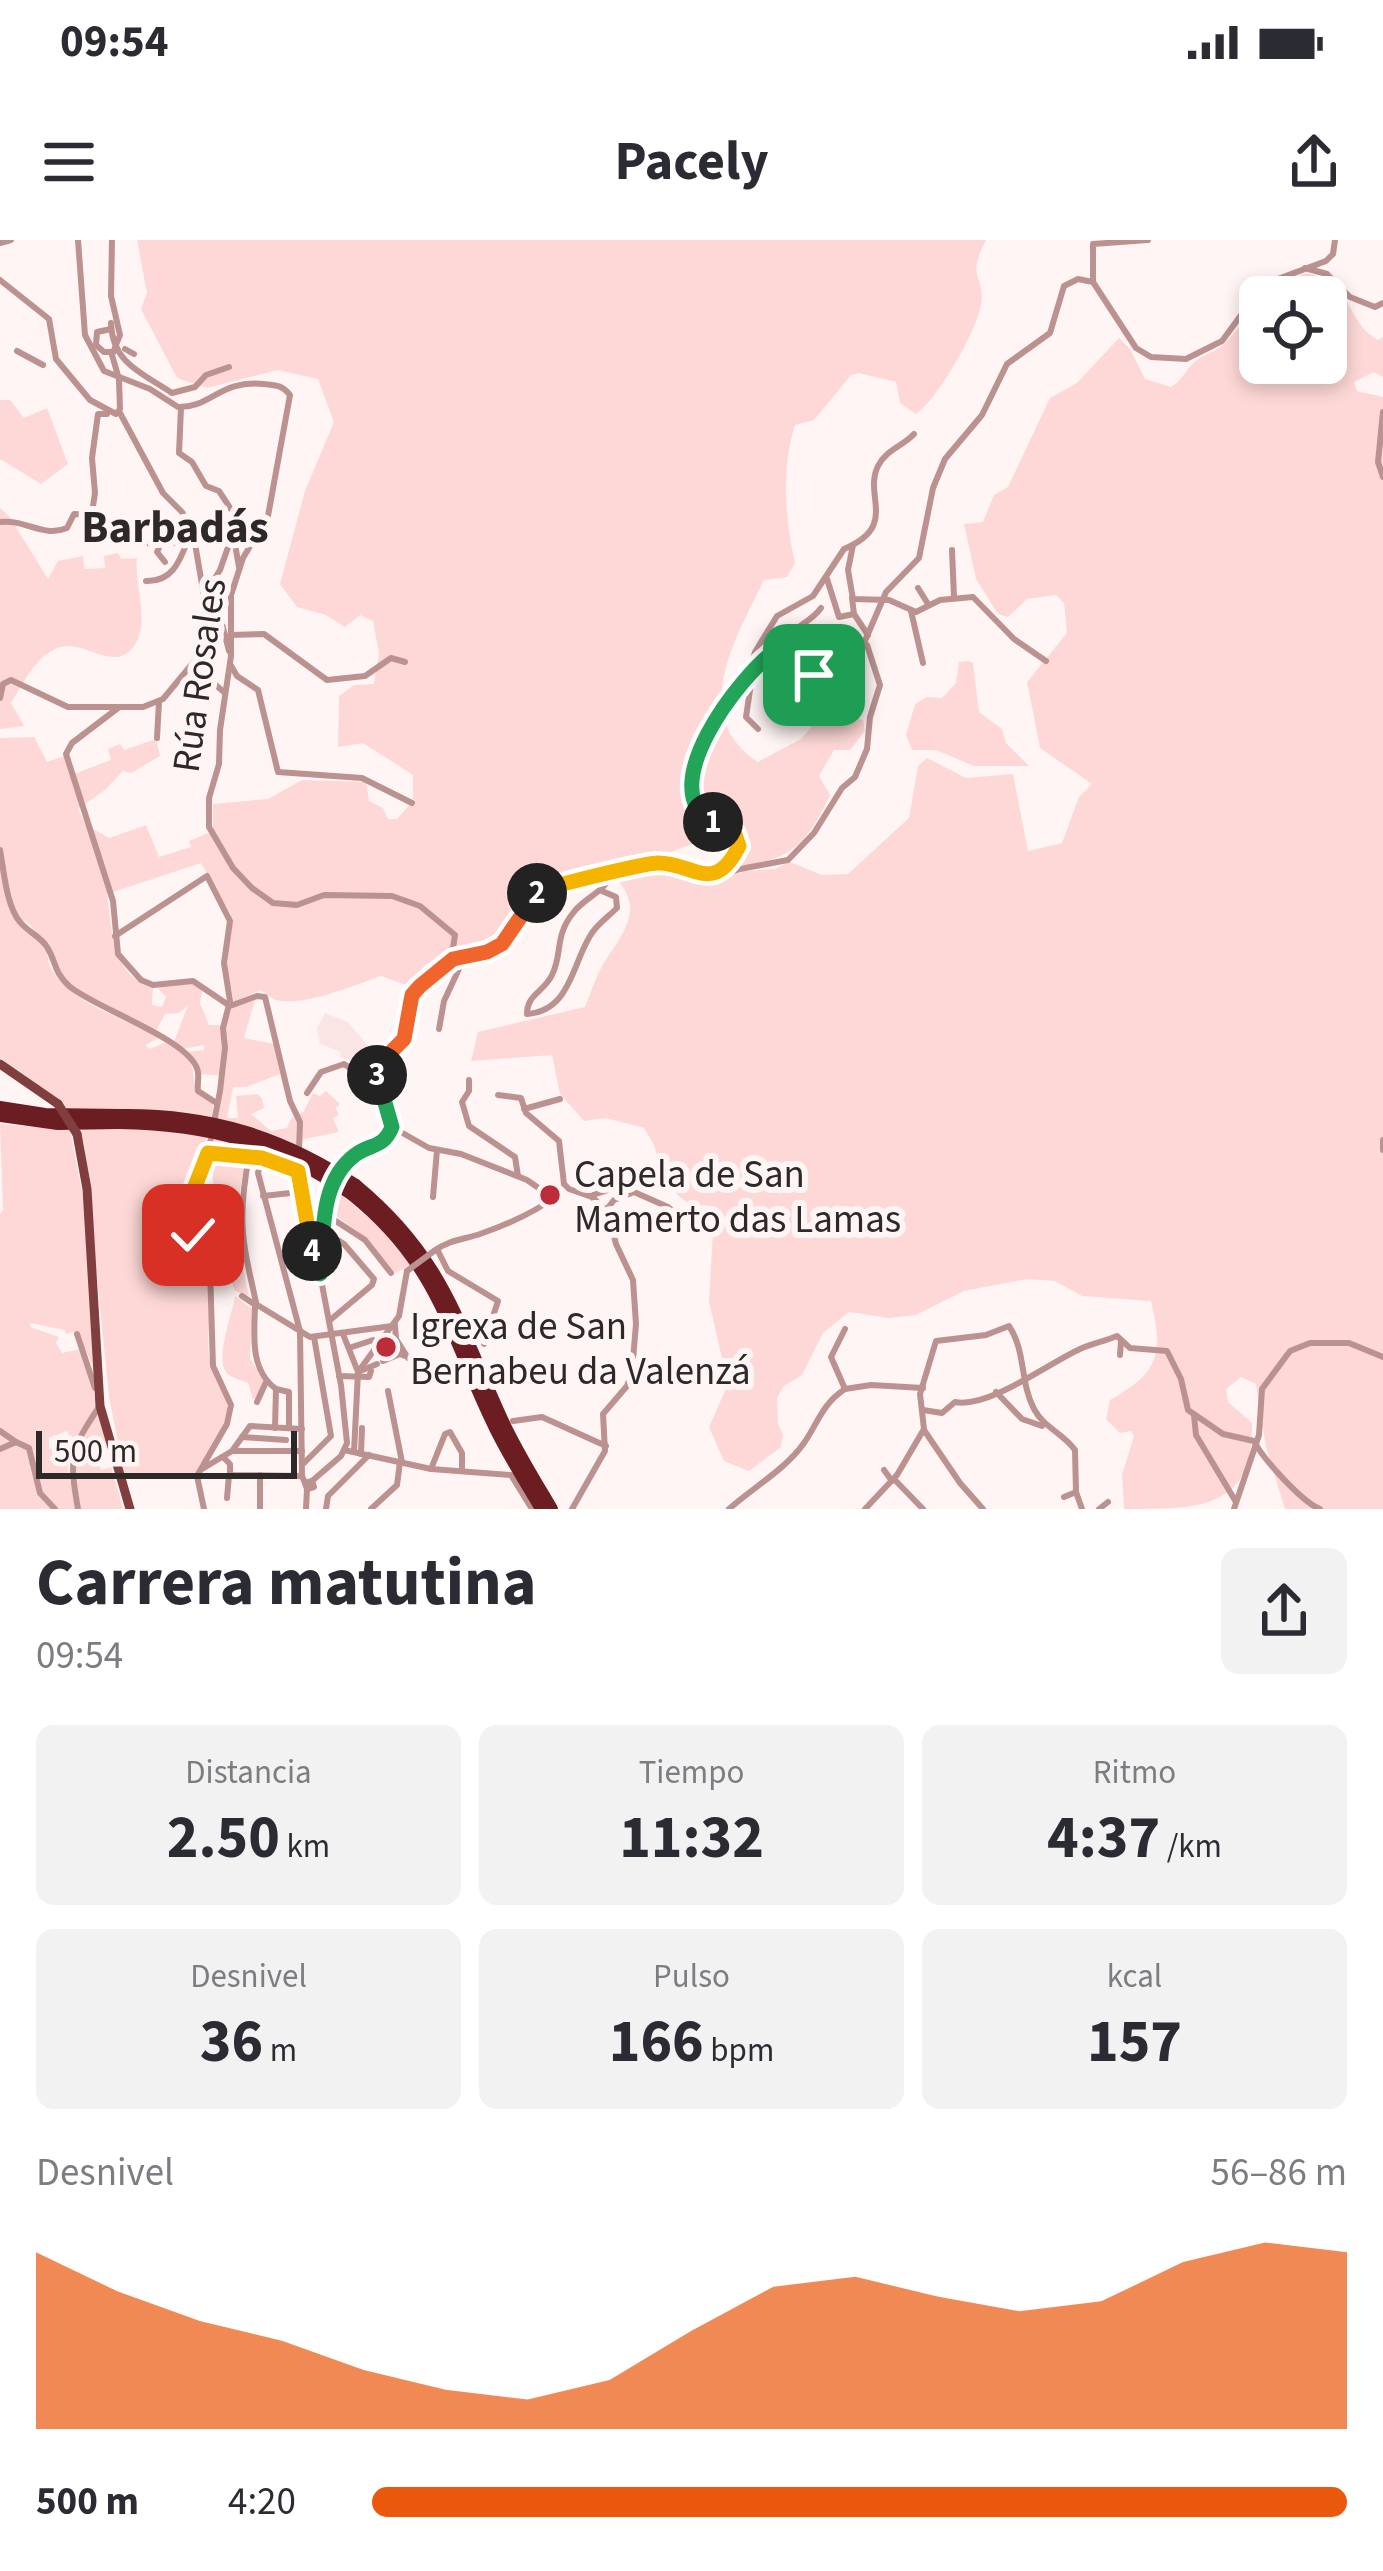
<!DOCTYPE html>
<html lang="es">
<head>
<meta charset="utf-8">
<style>
  body { margin:0; font-family:"Source Sans 3",sans-serif; background:#f2f2f3; color:#2b2b33; height:100vh; display:flex; flex-direction:column; font-size:45px; white-space:nowrap }
  * { box-sizing:border-box; margin:0 }
  p { font-size:39px; color:#7c7c81 }
  .icon { flex:none; width:66px; height:66px; fill:none; stroke:currentColor; stroke-width:2; stroke-linecap:round; stroke-linejoin:round }
  .map { position:relative; height:1269px; overflow:hidden }
  .side { display:flex; flex-direction:column; background:#fff; flex:1 }
  .side>* { flex:none }
  .tools { position:absolute; left:1239px; top:36px; display:grid; gap:24px }
  .tools a { display:grid; place-items:center; width:108px; height:108px; border-radius:18px; background:#fff; box-shadow:0 6px 18px #0003; font-size:60px }
  .scale { position:absolute; left:36px; bottom:30px; width:261px; box-sizing:border-box; padding-left:12px; border:6px solid #2d2928; border-top:0; font-size:33px; line-height:42px; white-space:nowrap; color:#2d2928; -webkit-text-stroke:9px #fff5f4; paint-order:stroke }
  .pin { position:absolute; display:grid; place-items:center; width:102px; height:102px; color:#fff; margin:-51px; border-radius:24px; box-shadow:0 6px 18px #0006 }
  .km { position:absolute; width:60px; height:60px; margin:-30px; border-radius:50%; background:#222; color:#fff; font-size:33px; line-height:60px; text-align:center }
  .round { display:grid; place-items:center; flex:none; width:126px; height:126px; border-radius:18px; background:#f2f2f3 }
  .summary { display:flex; align-items:center; justify-content:space-between; height:204px; padding:0 36px }
  h1 { font-size:66px; font-weight:700; line-height:90px }
  .stats { display:grid; grid-template-columns:repeat(3,1fr); gap:18px; height:204px; padding:12px 36px }
  .stats div { display:grid; align-content:center; border-radius:18px; background:#f2f2f3; text-align:center }
  .stats b { font-size:60px; font-weight:700 }
  .stats small { font-size:33px; font-weight:400 }
  .stats p { font-size:33px }
  .chart { height:336px; padding:24px 36px }
  .chart p { display:flex; justify-content:space-between }
  .chart svg { width:100%; height:216px; margin-top:12px; fill:#ea580c; opacity:.7 }
  ul { padding:0 36px; list-style:none; font-size:39px }
  li { display:grid; grid-template-columns:192px 144px 1fr; align-items:center; height:90px }
  li i { height:30px; border-radius:15px; background:#ea580c }
  .status { display:flex; justify-content:space-between; align-items:center; height:84px; padding:0 60px; background:#fff; direction:ltr }
  .status svg { height:33px; fill:currentColor }
  header { display:flex; justify-content:space-between; align-items:center; height:156px; padding:0 36px; background:#fff; font-size:54px; font-weight:700 }
  .map>svg:first-child { display:block }
  .built { fill:#fae5e4 }
  .green { fill:#fdd8d6; fill-rule:evenodd }
  .lines { fill:none; stroke-linecap:round; stroke-linejoin:round }
  .minor { stroke:#bb9290; stroke-width:6 }
  .major { stroke:#813e3e; stroke-width:9 }
  .highway { stroke:#6b1d22; stroke-width:12 }
  .minor-bridge { stroke:#bb9290; stroke-width:6 }
  .major-bridge { stroke:#813e3e; stroke-width:9 }
  .highway-bridge { stroke:#6b1d22; stroke-width:12 }
  .split-1-casing { stroke:#fff; stroke-width:24 }
  .split-2-casing { stroke:#fff; stroke-width:24 }
  .split-3-casing { stroke:#fff; stroke-width:24 }
  .split-4-casing { stroke:#fff; stroke-width:24 }
  .split-5-casing { stroke:#fff; stroke-width:24 }
  .split-1 { stroke:#22a559; stroke-width:15 }
  .split-2 { stroke:#f5b400; stroke-width:15 }
  .split-3 { stroke:#f0652b; stroke-width:15 }
  .split-4 { stroke:#22a559; stroke-width:15 }
  .split-5 { stroke:#f5b400; stroke-width:15 }
  .poi-dot { fill:#bc2c39; stroke:#fff5f4; stroke-width:4.5 }
  .labels { text-anchor:middle; stroke-width:12; stroke-linejoin:round; paint-order:stroke }
  .street-label { font-size:39px; fill:#2d2928; stroke:#fff5f4 }
  .poi-label { font-size:39px; fill:#2d2928; stroke:#fff5f4; text-anchor:start }
  .quarter-label { font-size:45px; font-weight:bold; fill:#2d2928; stroke:#fff5f4 }
</style>
</head>
<body>
<div class="status"><b>09:54</b><svg viewBox="0 0 49 12"><path d="M0 12V9h3v3zM5 12V6h3v6zM10 12V3h3v9zM15 12V0h3v12zM26 1h20v11H26zM47 4h2v5h-2z"/></svg></div>
<header><svg class="icon" aria-label="menu" viewBox="0 0 24 24"><path d="M4 6h16M4 12h16M4 18h16"/></svg>Pacely<svg class="icon" aria-label="share" viewBox="0 0 24 24"><path d="M12 15V3M7 8l5-5 5 5M5 13v7h14v-7"/></svg></header>
<div class="map">
<svg width="1383" height="1269" viewBox="0 0 1383 1269">
  <rect width="100%" height="100%" fill="#fff5f4"/>
  <polygon class="built" points="325,773 348,782 356,792 377,816 373,828 340,817 341,812 320,804 317,789"/>
  <g class="green">
    <path d="M137 0H986C965 40 986 35 981 65 976 92 938 159 916 174L900 163 896 142 859 133 851 135 814 180 795 185C781 229 785 279 795 323L787 337 764 340C737 396 687 476 758 522L801 499 820 477 844 475 863 480 865 491 850 510H834L819 536 830 555C808 601 795 618 743 626L734 606 712 597 609 634 546 644 536 650 500 703 425 725 409 746 381 736C355 745 304 767 276 760 270 758 266 753 260 750L234 762 227 729 231 675 201 623 107 654C112 690 111 735 153 748L152 765 162 767 166 757 157 747 193 742 203 748 200 763 209 785H225L232 768 255 760 244 798 274 804 280 834 246 847H233L227 878H238L236 856 257 854 262 858 264 868 251 874 271 891 287 888 291 879 304 871 313 853 320 856 326 851 340 864 336 868 339 875 333 878 339 892 304 899 298 906 251 912 212 909 222 836 200 834 186 812 204 810V805L183 809 174 802 188 765 179 773 165 774 156 791 75 748 56 728 49 705 26 681 19 683C28 691 41 700 46 711 49 718 47 723 52 730 74 766 125 778 160 797L146 805 149 809 167 802 191 821 196 851 213 863C212 898 188 935 188 968 187 994 200 1007 207 1029 216 1058 204 1091 210 1121 215 1143 233 1157 226 1182 220 1202 202 1217 194 1237H125L109 1157 84 904C66 862 36 843 0 818V498L34 497 47 522 64 516 74 534 111 520 108 509 120 504 124 510 156 499 160 516 131 533 123 531 105 550 78 569 86 585 109 598 146 585 159 617 191 607 189 601 213 591V564L268 559 302 540 366 542 369 561 383 568 388 579H397L413 561V535L363 503 338 507 339 456 354 445 374 444 379 413 373 381 360 375 345 387 326 375 297 367 280 344 305 251 334 182 318 139 278 130 207 148 177 138 141 69 147 53Z"/>
    <path d="M1306 34C1353 39 1345 82 1378 100L1383 97V137L1374 132 1354 142 1357 151 1383 157V1269H1285L1266 1207 1256 1144 1241 1137 1226 1149 1228 1162 1252 1183C1253 1269 1202 1269 1124 1269L1122 1235 1134 1196 1131 1191 1120 1193 1106 1179 1110 1160C1158 1133 1164 1116 1151 1061L1082 1056 1055 1041 1027 1039 964 1051 916 1075 889 1078 849 1072 823 1093 802 1135 784 1146 777 1158 778 1184 783 1195 781 1207 749 1231 724 1221 709 1187 728 1144 709 1062 714 972 707 965 691 966 666 945 654 905 644 888 606 878 584 881 560 854 552 815 471 821 478 792 585 767C590 755 594 742 600 730 617 698 649 672 615 637L659 627 714 642 745 631 775 629 790 622 822 635 848 634 909 578 918 526 927 518 966 538 1013 534 1028 611 1062 603 1079 557 1092 544 1040 508 1027 442 1067 393 1064 363 1056 355 1027 359 1008 377 998 374 976 339 964 284 983 282 994 255 1008 247 1050 158 1077 143 1119 98 1130 109 1145 139 1171 147C1184 140 1186 127 1197 120 1205 114 1214 112 1222 106 1255 74 1256 48 1306 34ZM1260 57H1326V123H1260Z"/>
    <polygon points="0,160 10,160 24,178 47,168 68,224 41,244 0,219"/>
    <path d="M0 268 9 276 48 339 58 321 83 316 84 329 105 328 104 316 118 313 121 319 137 318C134 343 149 378 137 401 120 434 91 406 69 406 40 406 24 442 11 463L24 486 0 489Z"/>
    <polygon points="968,421 973,423 979,472 1002,489 1006,503 1029,526 974,526 936,510 912,510 906,495 915,464 927,457 942,458 956,443 959,422"/>
    <polygon points="0,884 70,890 85,968 100,1159 91,1122 77,1091 66,1094 65,1090 30,1083 30,1087 59,1097 56,1103 62,1113 81,1109 97,1165 73,1203 67,1191 49,1198 49,1209 71,1206 68,1230 76,1269 0,1269 0,974 3,970"/>
    <polygon points="213,917 245,920 234,988 249,1056 235,1051 226,1027 200,998 204,973 213,959"/>
    <polygon points="339,953 388,994 413,1024 395,1033 366,998 335,975"/>
    <path d="M235 1056 252 1069 250 1118 263 1140 258 1158 253 1159 248 1143C242 1140 234 1139 229 1135 212 1124 233 1073 235 1056Z"/>
    <polygon points="99,1170 107,1208 87,1206 86,1210 102,1230 111,1227 123,1269 77,1269 75,1214"/>
  </g>
  <g class="lines">
    <g class="minor">
      <path d="M78 0 85 95 104 131 150 149 178 167C211 168 220 139 264 144 276 145 282 145 290 155L268 276 243 318 231 355V416L220 490 219 524 209 558V587L233 628 252 648 273 663 297 665 324 655 392 656 420 666 455 695 453 708 416 743 404 799 378 829 377 846 392 883 389 896 382 904 354 916 337 933"/>
      <polyline points="112,0 111,56 120,95 112,115 119,139"/>
      <polyline points="0,3 11,0"/>
      <polyline points="1305,28 1327,34 1350,57 1375,67 1383,63"/>
      <polyline points="0,40 49,79 56,119 90,160 116,174 120,169 119,140"/>
      <polyline points="1093,42 1093,4 1148,0"/>
      <path d="M111 83C112 123 142 133 172 153L195 147 206 135 229 127"/>
      <polyline points="111,89 97,92 96,105 104,112 113,112"/>
      <polyline points="125,109 134,114"/>
      <polyline points="17,111 43,125"/>
      <polyline points="181,168 179,213 192,222 206,246 219,251 238,280 233,293 239,327"/>
      <polyline points="1383,172 1378,222 1383,237"/>
      <polyline points="120,173 163,253 182,272 193,292 204,356"/>
      <polyline points="92,273 95,253 92,218 98,174 107,174"/>
      <path d="M0 282C25 279 43 298 67 288L74 274C121 274 144 329 193 292"/>
      <polyline points="195,301 209,295 218,283 235,286"/>
      <polyline points="853,305 848,330 853,359 889,360 916,372 940,360 973,357 1014,399 1046,421"/>
      <polyline points="160,306 157,312 165,322"/>
      <polyline points="952,310 954,357"/>
      <polyline points="827,339 839,377 854,374"/>
      <path d="M146 341C173 342 180 320 188 300"/>
      <polyline points="918,348 928,364"/>
      <polyline points="852,358 854,374 868,395"/>
      <polyline points="206,362 220,376 229,411"/>
      <polyline points="911,371 923,423"/>
      <polyline points="230,395 264,394 327,440 365,436 391,418 405,422"/>
      <path d="M781 409C787 388 809 385 821 368"/>
      <polyline points="230,424 237,436 258,450 278,532 362,538 412,563"/>
      <polyline points="753,430 746,477 758,489"/>
      <path d="M749 433 755 412 777 376 813 356 844 309C899 286 863 256 878 226 886 210 903 206 914 194"/>
      <polyline points="225,453 203,434 197,418 204,356 220,330 233,293"/>
      <polyline points="0,458 3,444 11,440 68,467 143,467 163,459 197,418"/>
      <polyline points="118,468 72,503 66,514 113,661 118,714 141,740 153,745 193,741 230,766 257,756 265,757 290,861 300,882 298,937 314,1024 320,1034"/>
      <polyline points="157,498 159,462"/>
      <path d="M0 610C4 631 6 665 20 682 27 691 41 697 47 707 57 723 53 731 69 746 94 768 193 800 198 832 199 839 197 845 198 851L215 862"/>
      <polyline points="700,635 712,639 740,629 788,620 814,593 842,548 855,537 867,509 870,477 880,445 867,405"/>
      <path d="M602 651 616 657 617 668C609 676 596 685 590 696 572 725 570 771 527 774 527 754 544 752 552 735 563 713 554 697 573 673 586 656 603 654 612 634"/>
      <polyline points="115,696 207,636 230,681 224,723 230,761 223,788 225,808 220,851 208,913 192,954 190,984 210,1029 213,1126 231,1165 227,1184 197,1236 204,1269"/>
      <path d="M414 752 453 719 487 712 502 704 544 647 654 622 694 634H709L728 625 739 606 735 594C723 584 705 582 697 568 672 523 741 435 776 410L796 412 818 436H831L855 424 886 352 919 318 933 248 945 219 982 175 1007 124 1050 93 1064 46 1078 39 1093 42 1136 108 1151 117 1186 119 1222 101 1261 48 1270 42 1326 21 1333 14 1335 0"/>
      <polyline points="439,789 444,761 465,716"/>
      <polyline points="469,840 469,851 462,862 469,886 515,917 518,936"/>
      <polyline points="307,853 321,832 344,824 377,846"/>
      <polyline points="498,855 521,858 526,873 559,901 564,944"/>
      <polyline points="524,869 560,859"/>
      <polyline points="392,887 429,908 461,914 527,940 543,951 561,953"/>
      <polyline points="1383,900 1383,910"/>
      <polyline points="208,913 248,916"/>
      <path d="M249 916C237 981 242 1000 256 1062"/>
      <polyline points="261,918 298,931"/>
      <polyline points="262,918 258,933 300,1091 302,1236 305,1243"/>
      <polyline points="564,944 569,949 592,957 608,972 616,1004 633,1040 636,1084 632,1132 627,1146 603,1174 605,1211 572,1269"/>
      <polyline points="263,956 300,952"/>
      <polyline points="590,956 623,945 632,947 634,952"/>
      <polyline points="433,957 437,910"/>
      <polyline points="607,969 614,960 634,952 668,967 689,984"/>
      <polyline points="325,974 365,1000 391,1033"/>
      <polyline points="324,991 344,1004 374,1039 372,1045 329,1081"/>
      <polyline points="437,1009 448,1031 498,1061 484,1104"/>
      <path d="M434 1011C451 999 462 1000 480 994 509 984 536 972 559 954"/>
      <polyline points="242,1056 254,1064"/>
      <polyline points="259,1066 310,1097 392,1086"/>
      <path d="M255 1067C254 1096 250 1130 276 1149L275 1188"/>
      <polyline points="395,1085 396,1099 408,1118"/>
      <polyline points="77,1094 95,1148"/>
      <polyline points="343,1094 358,1132 377,1124"/>
      <polyline points="349,1108 373,1100 377,1105"/>
      <polyline points="1120,1115 1121,1101"/>
      <polyline points="383,1121 400,1114 405,1116"/>
      <polyline points="339,1136 369,1137 371,1131"/>
      <polyline points="276,1149 289,1152 289,1188"/>
      <polyline points="845,1149 871,1145 923,1148"/>
      <polyline points="388,1151 402,1222"/>
      <polyline points="996,1152 1022,1179 1042,1186"/>
      <polyline points="257,1162 266,1142"/>
      <path d="M923 1170 942 1173 955 1162C988 1169 1049 1123 1080 1109 1091 1104 1105 1101 1117 1096L1130 1108 1167 1111 1181 1139 1188 1170 1223 1194 1254 1201C1263 1219 1302 1262 1320 1269"/>
      <polyline points="1194,1175 1196,1195 1236,1262"/>
      <polyline points="513,1181 542,1177 606,1206"/>
      <polyline points="924,1190 960,1243 983,1269"/>
      <polyline points="0,1191 16,1202"/>
      <polyline points="242,1197 286,1200"/>
      <polyline points="0,1209 16,1202 29,1208 40,1253 55,1269"/>
      <polyline points="344,1210 431,1229 511,1235 532,1269"/>
      <polyline points="233,1211 302,1211"/>
      <polyline points="354,1212 358,1132 399,1076 407,1031"/>
      <polyline points="361,1214 362,1188"/>
      <polyline points="224,1218 230,1224 230,1235 302,1236"/>
      <polyline points="304,1223 331,1196 314,1097"/>
      <polyline points="202,1229 232,1211 250,1186 302,1189"/>
      <polyline points="431,1229 445,1194 450,1192 462,1213 462,1231"/>
      <polyline points="884,1230 892,1241"/>
      <polyline points="894,1239 923,1269"/>
      <polyline points="312,1241 341,1216 347,1203 341,1145 320,1034 331,945"/>
      <polyline points="1064,1257 1076,1252"/>
      <polyline points="227,1258 229,1235"/>
      <path d="M78 1269C69 1218 70 1210 99 1167"/>
      <polyline points="260,1269 260,1235"/>
      <polyline points="306,1269 307,1249 314,1247 312,1241 305,1243 307,1249"/>
      <polyline points="326,1269 328,1256 369,1215"/>
      <polyline points="371,1269 397,1245 400,1222"/>
      <path d="M729 1269C752 1248 785 1230 804 1203 818 1183 822 1164 845 1149L831 1117 845 1089"/>
      <path d="M865 1269 897 1235 924 1189 920 1154 936 1101 986 1095 1009 1086C1026 1111 1020 1143 1034 1169 1044 1188 1063 1193 1075 1210L1076 1252 1082 1269"/>
      <polyline points="1099,1269 1108,1262"/>
      <polyline points="1234,1269 1259,1195 1262,1149 1290,1111 1310,1103 1349,1103 1383,1117"/>
    </g>
    <g class="major">
      <polyline points="0,824 58,864"/>
      <polyline points="77,894 87,949 100,1166 130,1269"/>
    </g>
    <g class="highway">
      <polyline points="0,867 45,874 121,875"/>
      <polyline points="0,876 58,884 119,883"/>
      <path d="M356 945C443 1017 457 1081 502 1179 516 1210 535 1240 552 1269"/>
      <path d="M351 954C436 1022 447 1087 491 1180 505 1211 524 1240 541 1269"/>
    </g>
    <polyline class="minor-bridge" points="407,1031 434,1011"/>
    <polyline class="major-bridge" points="58,864 77,894"/>
    <g class="highway-bridge">
      <path d="M121 875C210 874 281 896 356 945"/>
      <path d="M119 883C213 885 272 902 351 954"/>
    </g>
  </g>
  <g class="lines">
    <g class="split-1-casing">
      <path id="split-1" d="M713 582C651 550 741 434 776 410L796 412 814 435"/>
    </g>
    <g class="split-2-casing">
      <path id="split-2" d="M537 653C544 647 646 623 658 623 694 623 714 656 739 606L735 594 713 582"/>
    </g>
    <g class="split-3-casing">
      <polyline id="split-3" points="377,835 384,819 404,799 412,755 420,746 453,719 487,712 502,704 537,653"/>
    </g>
    <g class="split-4-casing">
      <path id="split-4" d="M312 1011 320 1034C324 994 319 942 355 915 371 903 383 909 392 887L377 835"/>
    </g>
    <g class="split-5-casing">
      <polyline id="split-5" points="193,995 192,954 208,913 262,918 298,931 312,1011"/>
    </g>
    <use href="#split-1" class="split-1"/>
    <use href="#split-2" class="split-2"/>
    <use href="#split-3" class="split-3"/>
    <use href="#split-4" class="split-4"/>
    <use href="#split-5" class="split-5"/>
  </g>
  <g class="poi-dot">
    <circle cx="550" cy="955" r="12"/>
    <circle cx="386" cy="1107" r="12"/>
  </g>
  <g class="labels">
    <g class="street-label">
      <text transform="translate(198 435) rotate(-82)" y="14">Rúa Rosales</text>
    </g>
    <g class="poi-label">
      <text x="574" y="947">Capela de San<tspan x="574" dy="45">Mamerto das Lamas</tspan></text>
      <text x="410" y="1099">Igrexa de San<tspan x="410" dy="45">Bernabeu da Valenzá</tspan></text>
    </g>
    <g class="quarter-label">
      <text x="175" y="302">Barbadás</text>
    </g>
  </g>
</svg>
<div class="tools">
<a><svg class="icon" aria-label="locate" viewBox="0 0 24 24"><circle cx="12" cy="12" r="6"/><path d="M12 2v4M12 18v4M2 12h4M18 12h4"/></svg></a>
</div>
<div class="scale">500 m</div>
<div class="pin" style="left:814px;top:435px;background:#1e9e55"><svg class="icon" aria-label="arrive" viewBox="0 0 24 24"><path d="M6 21V4h12l-3 4 3 4H6"/></svg></div>
<div class="pin" style="left:193px;top:995px;background:#d93025"><svg class="icon" aria-label="check" viewBox="0 0 24 24"><path d="M5 12l5 5 9-10"/></svg></div>
<b class="km" style="left:713px;top:582px">1</b>
<b class="km" style="left:537px;top:653px">2</b>
<b class="km" style="left:377px;top:835px">3</b>
<b class="km" style="left:312px;top:1011px">4</b>
</div>
<section class="side">
<div class="summary"><div><h1>Carrera matutina</h1><p>09:54</p></div><a class="round"><svg class="icon" aria-label="share" viewBox="0 0 24 24"><path d="M12 15V3M7 8l5-5 5 5M5 13v7h14v-7"/></svg></a></div>
<div class="stats">
<div><p>Distancia</p><b>2.50<small> km</small></b></div>
<div><p>Tiempo</p><b>11:32</b></div>
<div><p>Ritmo</p><b>4:37<small> /km</small></b></div>
</div>
<div class="stats">
<div><p>Desnivel</p><b>36<small> m</small></b></div>
<div><p>Pulso</p><b>166<small> bpm</small></b></div>
<div><p>kcal</p><b>157</b></div>
</div>
<div class="chart"><p><span>Desnivel</span>56–86 m</p>
<svg viewBox="0 0 160 44" preserveAspectRatio="none"><path d="M0 44V8L10 16L20 22L30 26L40 32L50 36L60 38L70 34L80 24L90 15L100 13L110 17L120 20L130 18L140 10L150 6L160 8V44z"/></svg>
</div>
<ul>
<li><b>500 m</b>4:20<i style="width:100%"></i></li>
</ul>
</section>
</body>
</html>
